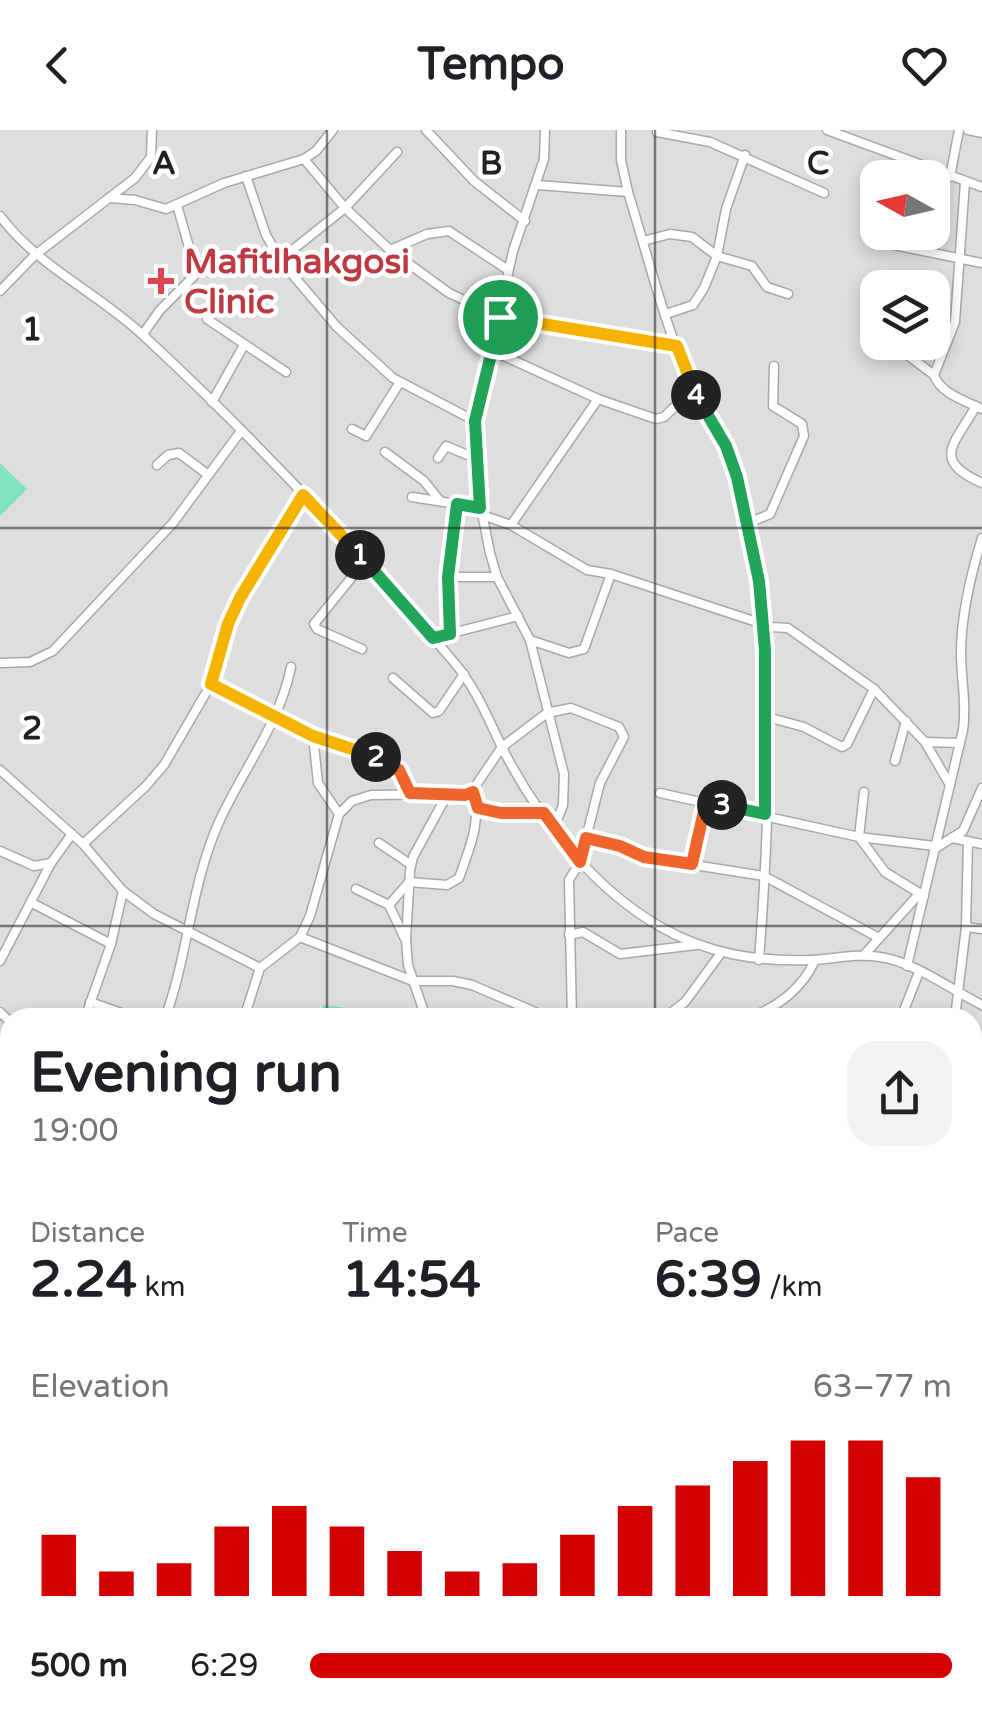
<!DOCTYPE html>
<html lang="en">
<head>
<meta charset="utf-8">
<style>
  body { margin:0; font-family:"Varela Round",sans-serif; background:#f2f2f2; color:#202124; height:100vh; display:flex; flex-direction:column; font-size:38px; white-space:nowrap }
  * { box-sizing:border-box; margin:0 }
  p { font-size:32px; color:#757577 }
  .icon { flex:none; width:55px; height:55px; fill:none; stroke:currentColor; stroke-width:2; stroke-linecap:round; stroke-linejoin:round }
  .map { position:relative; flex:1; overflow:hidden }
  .sheet { position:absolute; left:0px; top:878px; width:982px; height:718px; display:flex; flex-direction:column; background:#fff; border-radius:30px 30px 0 0; box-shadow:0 5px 15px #0003 }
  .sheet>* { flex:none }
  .needle { width:65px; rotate:278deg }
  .fabs { position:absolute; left:860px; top:30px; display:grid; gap:20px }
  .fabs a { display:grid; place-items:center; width:90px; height:90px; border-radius:20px; background:#fff; box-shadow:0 5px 15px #0003; font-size:50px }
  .pin { position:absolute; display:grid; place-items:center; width:85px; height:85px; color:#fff; margin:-42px; border:5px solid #fff; border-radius:50%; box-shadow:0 2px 10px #0007 }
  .km { position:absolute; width:50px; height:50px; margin:-25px; border-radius:50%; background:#222; color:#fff; font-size:28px; line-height:50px; text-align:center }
  .round { display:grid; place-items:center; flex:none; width:105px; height:105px; border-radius:30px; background:#f2f2f2 }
  .summary { display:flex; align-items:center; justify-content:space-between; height:170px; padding:0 30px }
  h1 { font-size:55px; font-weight:800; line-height:75px }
  .figures { display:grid; grid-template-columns:repeat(3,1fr); gap:15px; height:170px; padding:10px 30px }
  .figures div { display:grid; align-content:center }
  .figures b { font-size:50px; font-weight:800 }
  .figures small { font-size:28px; font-weight:400 }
  .figures p { font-size:28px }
  .chart { height:280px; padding:20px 30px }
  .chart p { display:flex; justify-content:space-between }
  .chart svg { width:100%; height:180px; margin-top:10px; stroke:#d20000; stroke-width:6 }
  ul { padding:0 30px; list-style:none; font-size:32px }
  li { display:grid; grid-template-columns:160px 120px 1fr; align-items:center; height:75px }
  li i { height:25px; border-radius:12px; background:#d20000 }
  header { display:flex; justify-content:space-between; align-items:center; height:130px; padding:0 30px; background:#fff; font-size:45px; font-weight:800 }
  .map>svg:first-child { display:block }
  .residential { fill:#dfdede; fill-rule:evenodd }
  .park { fill:url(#park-dots) }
  .pitch { fill:#80e5be }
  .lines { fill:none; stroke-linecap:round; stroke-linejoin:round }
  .stream { stroke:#a5d4e2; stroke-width:2.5 }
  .minor-casing { stroke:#a8a8a8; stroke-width:11 }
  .minor { stroke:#fff; stroke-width:8 }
  .split-1-casing { stroke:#fff; stroke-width:20 }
  .split-2-casing { stroke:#fff; stroke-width:20 }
  .split-3-casing { stroke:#fff; stroke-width:20 }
  .split-4-casing { stroke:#fff; stroke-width:20 }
  .split-5-casing { stroke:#fff; stroke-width:20 }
  .split-1 { stroke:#22a559; stroke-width:12 }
  .split-2 { stroke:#f5b400; stroke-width:12 }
  .split-3 { stroke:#f0652b; stroke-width:12 }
  .split-4 { stroke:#22a559; stroke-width:12 }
  .split-5 { stroke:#f5b400; stroke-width:12 }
  .grid { fill:none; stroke:#212121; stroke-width:2.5; stroke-opacity:0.55 }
  .health-dot { fill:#e0444e; stroke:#fff; stroke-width:4 }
  .labels { text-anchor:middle; stroke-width:9; stroke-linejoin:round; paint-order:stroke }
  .health-label { font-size:35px; font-weight:bold; fill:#be3a42; stroke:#fff; text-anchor:start }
  .grid-label { font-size:32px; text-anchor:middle; font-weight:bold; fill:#212121; stroke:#fff; stroke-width:9; stroke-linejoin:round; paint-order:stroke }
</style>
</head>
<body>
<header><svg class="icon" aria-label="back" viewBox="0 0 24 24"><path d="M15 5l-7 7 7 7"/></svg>Tempo<svg class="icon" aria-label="heart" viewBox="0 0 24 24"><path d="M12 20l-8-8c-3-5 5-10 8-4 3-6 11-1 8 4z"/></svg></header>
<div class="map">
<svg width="982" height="1593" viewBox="0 0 982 1593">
  <defs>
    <pattern id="park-dots" width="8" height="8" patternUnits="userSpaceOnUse" patternTransform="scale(2.5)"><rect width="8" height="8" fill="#c2fdc7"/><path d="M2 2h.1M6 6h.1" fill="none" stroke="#a6d9ab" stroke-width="1.8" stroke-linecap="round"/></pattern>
  </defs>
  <rect width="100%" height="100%" fill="#f2eee7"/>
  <g class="residential">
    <path d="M0 0H982V1593H746L743 1585H972V888H10V973L0 970ZM878 48H932V102H878ZM878 158H932V212H878Z"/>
    <polygon points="0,1001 10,1005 10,1294 0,1285"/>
  </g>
  <polygon class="park" points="0,1398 10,1409 10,1585 240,1585 251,1593 0,1593"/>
  <g class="pitch">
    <polygon points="0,333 27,359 0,386"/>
    <polygon points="323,875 420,887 321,887"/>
  </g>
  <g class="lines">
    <g class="stream">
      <polyline points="972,1071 982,1062"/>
      <polyline points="593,1593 597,1585"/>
    </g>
    <g class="minor-casing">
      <g id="minor">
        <polyline points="426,0 474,51 525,91"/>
        <polyline points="545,0 544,29 513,121 475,291 481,378 490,423 497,447 530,510 564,644 563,675 554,698"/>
        <path d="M621 0V30L628 62C648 127 665 196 692 258 706 288 728 313 737 346 778 498 771 674 759 830"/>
        <polyline points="827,0 982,57"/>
        <polyline points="968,0 982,3"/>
        <polyline points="657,2 710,12 824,63"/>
        <polyline points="304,29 345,78 390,120 449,163 500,187 677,216"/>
        <polyline points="246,46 266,105 280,130 337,197 393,248 475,291"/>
        <polyline points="950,47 959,0"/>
        <polyline points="538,55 628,62"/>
        <polyline points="110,68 135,70 166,79 224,53 304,29 316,21 333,0"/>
        <path d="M0 86C39 138 99 163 145 207 254 308 357 418 453 531 479 561 490 595 508 629 543 694 595 759 659 796 707 824 757 832 812 830 834 829 857 823 880 827 915 832 950 859 982 875"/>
        <polyline points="643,111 670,104 692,107 717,126 752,136 767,157 788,164"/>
        <polyline points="884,113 982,133"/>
        <polyline points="390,120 427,104 449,101 508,140"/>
        <polyline points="280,130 345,78 397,22"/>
        <polyline points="0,161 35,125 135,48 151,27 152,0"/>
        <polyline points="666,184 693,175 704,158 717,126 726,79 745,25"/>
        <polyline points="207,189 286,242"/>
        <polyline points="143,204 160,180 194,146 195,138 177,75"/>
        <path d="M893 214 934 245C940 263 965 271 982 279"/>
        <polyline points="493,221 598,269 656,289 664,287 693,259"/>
        <polyline points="934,245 955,192 965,52"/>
        <polyline points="212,272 244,215"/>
        <path d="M976 276C954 315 931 330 982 353"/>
        <polyline points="352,299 366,306 400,252"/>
        <polyline points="385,322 424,351 440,371"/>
        <polyline points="438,328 446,316 477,329"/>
        <polyline points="157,335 168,325 179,323 207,344"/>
        <polyline points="412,367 481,378"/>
        <polyline points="482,385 511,395 587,440 611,444 772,497 788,498 874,559 925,612 950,655"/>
        <polyline points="746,394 770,384 804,306 802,294 773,276 774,236"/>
        <polyline points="511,395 598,269"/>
        <polyline points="448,447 497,447"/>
        <polyline points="450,503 448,447 457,374"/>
        <polyline points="433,508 518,486"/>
        <polyline points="530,510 569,523 584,519 611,444"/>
        <polyline points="362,519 317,499 314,494 365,431"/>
        <polyline points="0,533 30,532 53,521 173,393 241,301"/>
        <polyline points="393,548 433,583 439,581 464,544"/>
        <polyline points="211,554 313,606 378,628 399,641 410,663"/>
        <polyline points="767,587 804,597 842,617 847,614 874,559"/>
        <polyline points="313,606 318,653 339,684"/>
        <polyline points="925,612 960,613"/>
        <polyline points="895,631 906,591"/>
        <polyline points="0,640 83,714 123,761 154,784 260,838"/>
        <polyline points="864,662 859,707 885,742 924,766"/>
        <polyline points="660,663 859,707 935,716"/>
        <polyline points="478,678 501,683 544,683"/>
        <polyline points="586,708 620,716 644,727 764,746 879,808"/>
        <polyline points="952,708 982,714"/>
        <polyline points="379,713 410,734"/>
        <polyline points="83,714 146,656 164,635 211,554 221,517 240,468 303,365"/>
        <polyline points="934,719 963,701 982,658"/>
        <polyline points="0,721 34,736 51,733"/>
        <polyline points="693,734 706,672"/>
        <polyline points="356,759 389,775"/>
        <polyline points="32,773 111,814"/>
        <polyline points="966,797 982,799"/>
        <polyline points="569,805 583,802 620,824 696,815"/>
        <polyline points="300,807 413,851 453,851 472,855 549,888"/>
        <path d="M405 809 389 775 409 752 447 755 459 748C469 719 482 692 473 662"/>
        <polyline points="864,825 920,763"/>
        <polyline points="0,831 51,733 72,704"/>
        <path d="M907 836 963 600C967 573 961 550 961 523 961 485 971 444 982 408"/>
        <polyline points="90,872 136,888"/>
        <polyline points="0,882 10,892"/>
        <polyline points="85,888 111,814 123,761"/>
        <path d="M165 888C188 826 191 754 219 692 242 641 280 593 291 537"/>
        <polyline points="244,888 260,838 300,807 310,786 339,684 352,671 371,665 470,664 502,617 547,583 571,578 619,597 624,607 600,653 580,732 569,750 572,888"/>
        <polyline points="426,888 408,835 406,810 410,741 413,727 447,665"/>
        <polyline points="664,888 685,872 721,823"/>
        <path d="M748 888C777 878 803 858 815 830"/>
        <polyline points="901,888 919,842"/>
        <polyline points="955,888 966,797 968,711"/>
        <polyline points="0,954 10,944"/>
        <polyline points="0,977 10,982"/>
        <polyline points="0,1102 10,1084"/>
        <polyline points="982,1102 976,1119 982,1156"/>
        <polyline points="0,1116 10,1121"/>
        <polyline points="10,1178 4,1189 10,1197"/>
        <polyline points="0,1212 10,1209"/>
        <polyline points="972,1217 982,1216"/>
        <polyline points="972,1282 982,1283"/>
        <polyline points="0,1308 10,1316"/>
        <polyline points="972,1335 982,1337"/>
        <polyline points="972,1421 982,1415"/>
        <polyline points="982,1508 976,1530 982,1552"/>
        <polyline points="701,1585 707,1593"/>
        <polyline points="728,1593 728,1585"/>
        <polyline points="763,1593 775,1585"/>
        <polyline points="878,1593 879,1585"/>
      </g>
    </g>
    <use href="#minor" class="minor"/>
  </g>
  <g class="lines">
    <g class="split-1-casing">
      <polyline id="split-1" points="360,425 433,508 450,504 448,447 457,374 480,378 475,291 500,187"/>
    </g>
    <g class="split-2-casing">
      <polyline id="split-2" points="360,425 303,365 240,468 228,494 211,554 313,606 376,627"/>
    </g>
    <g class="split-3-casing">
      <polyline id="split-3" points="376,627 399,640 410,663 465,665 473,662 478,678 501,683 544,683 580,732 586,708 620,716 644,727 692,734 706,672 722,675"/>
    </g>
    <g class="split-4-casing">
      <polyline id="split-4" points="696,265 726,316 737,347 759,451 765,520 765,684 722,675"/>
    </g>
    <g class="split-5-casing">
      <polyline id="split-5" points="500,187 677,216 696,265"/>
    </g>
    <use href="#split-1" class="split-1"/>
    <use href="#split-2" class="split-2"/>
    <use href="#split-3" class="split-3"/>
    <use href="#split-4" class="split-4"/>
    <use href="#split-5" class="split-5"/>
  </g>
  <path class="grid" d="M327 0V888M655 0V888M0 398H982M0 796H982M0 1195H10M972 1195H982M327 1585V1593M655 1585V1593"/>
  <path class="health-dot" d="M156 136h10v10h10v10h-10v10h-10v-10h-10v-10h10z"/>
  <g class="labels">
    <g class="health-label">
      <text x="184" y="143">Mafitlhakgosi<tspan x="184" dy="40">Clinic</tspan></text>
    </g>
  </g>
  <g class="grid-label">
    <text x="164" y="44">A</text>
    <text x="491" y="44">B</text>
    <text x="818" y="44">C</text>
    <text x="32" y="210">1</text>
    <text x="32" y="609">2</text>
  </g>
</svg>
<div class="fabs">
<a><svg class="needle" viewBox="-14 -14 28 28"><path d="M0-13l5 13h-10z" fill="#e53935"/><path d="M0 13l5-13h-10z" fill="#757577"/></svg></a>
<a><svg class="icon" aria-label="layers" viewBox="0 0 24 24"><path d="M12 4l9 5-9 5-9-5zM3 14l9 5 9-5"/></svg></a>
</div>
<div class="pin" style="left:500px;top:187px;background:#1e9e55"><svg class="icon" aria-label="arrive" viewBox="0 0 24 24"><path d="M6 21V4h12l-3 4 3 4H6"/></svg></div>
<b class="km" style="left:360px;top:425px">1</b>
<b class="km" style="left:376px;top:627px">2</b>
<b class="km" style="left:722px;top:675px">3</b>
<b class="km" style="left:696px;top:265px">4</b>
<section class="sheet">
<div class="summary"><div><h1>Evening run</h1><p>19:00</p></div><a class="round"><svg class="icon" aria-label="share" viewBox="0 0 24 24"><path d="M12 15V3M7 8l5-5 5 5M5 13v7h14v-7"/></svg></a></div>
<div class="figures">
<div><p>Distance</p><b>2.24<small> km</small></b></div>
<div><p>Time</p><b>14:54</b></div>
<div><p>Pace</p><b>6:39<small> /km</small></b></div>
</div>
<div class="chart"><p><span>Elevation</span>63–77 m</p>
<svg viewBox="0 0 160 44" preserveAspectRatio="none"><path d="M5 44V29M15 44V38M25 44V36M35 44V27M45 44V22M55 44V27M65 44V33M75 44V38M85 44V36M95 44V29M105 44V22M115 44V17M125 44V11M135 44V6M145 44V6M155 44V15"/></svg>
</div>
<ul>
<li><b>500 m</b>6:29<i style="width:100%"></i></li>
</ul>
</section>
</div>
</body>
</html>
